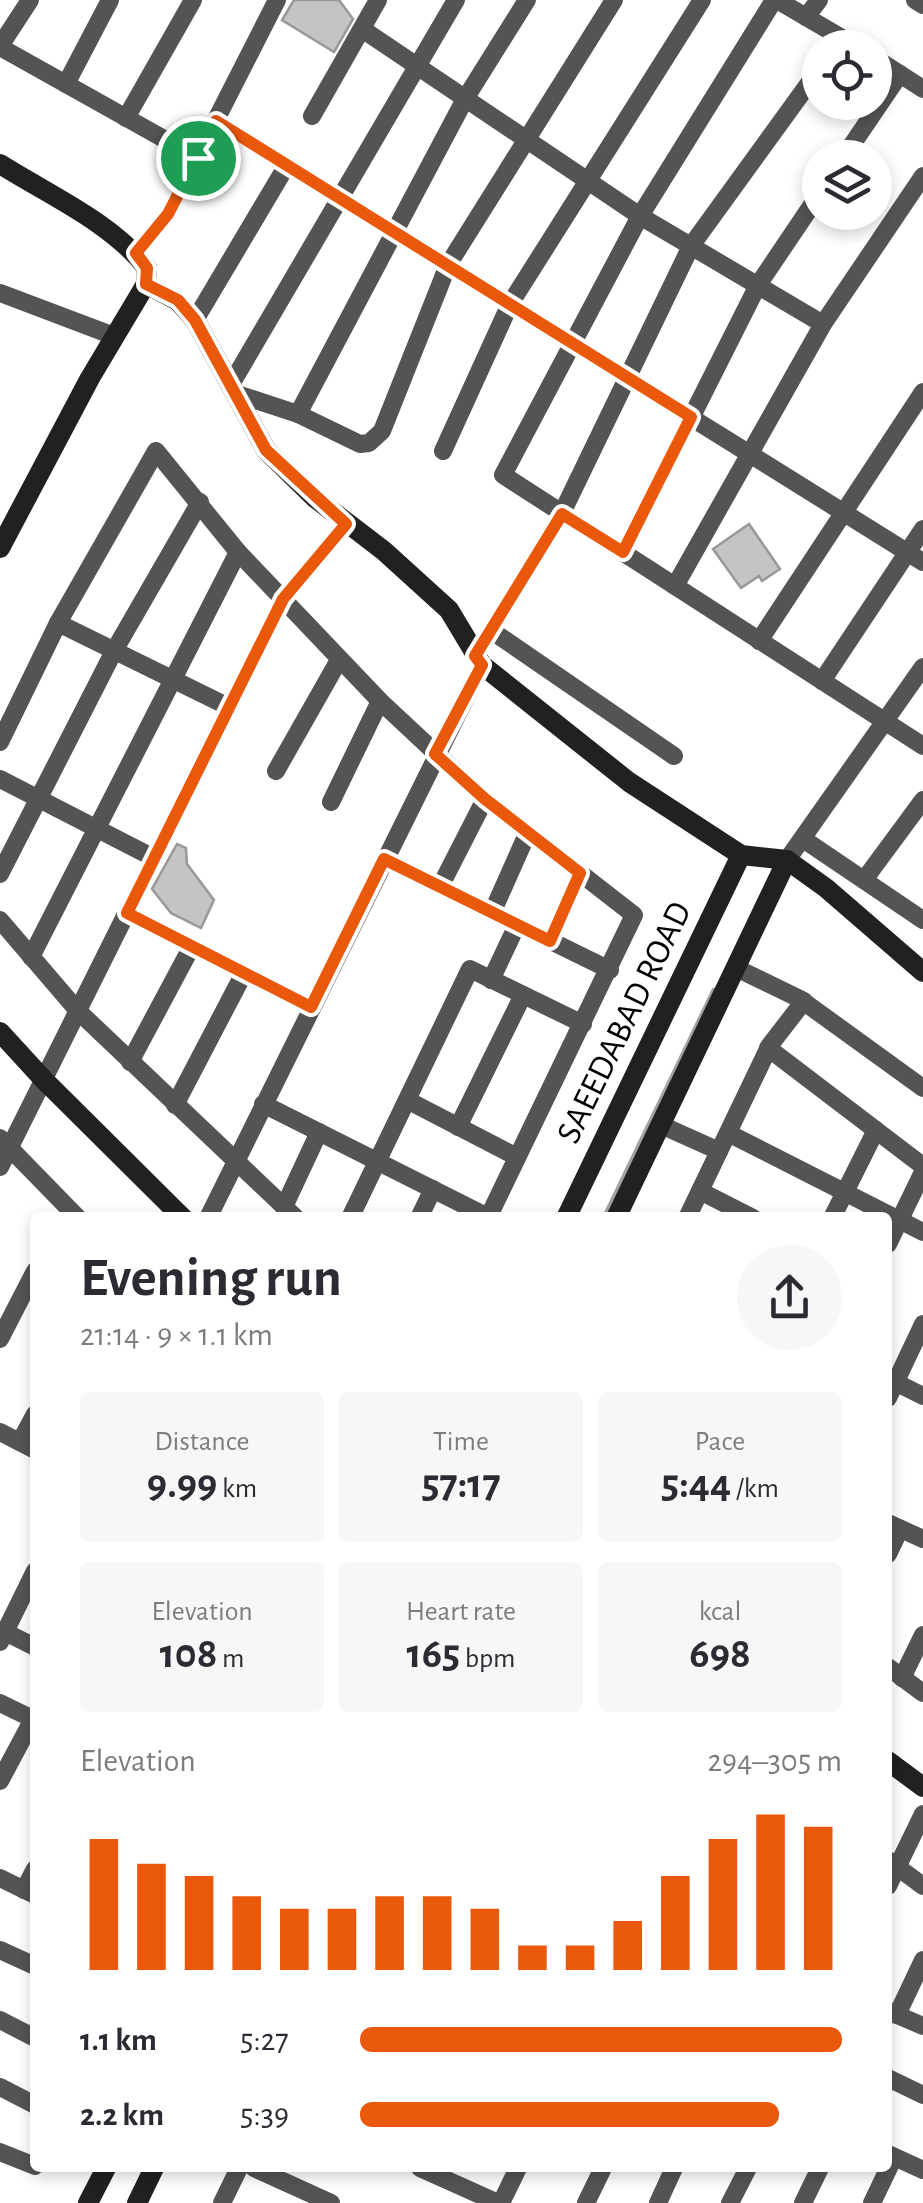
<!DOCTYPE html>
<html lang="en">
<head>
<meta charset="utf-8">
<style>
  body { margin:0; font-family:"Alegreya Sans",sans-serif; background:#f7f7f7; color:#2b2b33; height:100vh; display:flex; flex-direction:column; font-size:38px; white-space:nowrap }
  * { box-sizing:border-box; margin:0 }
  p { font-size:32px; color:#7c7c81 }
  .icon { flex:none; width:55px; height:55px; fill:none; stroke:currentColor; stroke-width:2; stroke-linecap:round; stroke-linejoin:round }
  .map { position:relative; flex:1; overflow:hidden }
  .details { position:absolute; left:30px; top:1212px; width:862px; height:960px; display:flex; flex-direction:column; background:#fff; border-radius:10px; box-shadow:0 5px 15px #0003 }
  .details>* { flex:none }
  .tools { position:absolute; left:802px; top:30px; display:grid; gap:20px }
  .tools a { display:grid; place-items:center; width:90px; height:90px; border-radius:50%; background:#fff; box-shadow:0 5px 15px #0003; font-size:50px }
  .pin { position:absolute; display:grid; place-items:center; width:85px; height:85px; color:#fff; margin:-42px; border:5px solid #fff; border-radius:50%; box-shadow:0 2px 10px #0007 }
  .round { display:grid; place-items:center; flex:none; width:105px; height:105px; border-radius:52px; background:#f7f7f7 }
  .summary { display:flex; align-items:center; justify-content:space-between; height:170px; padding:0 50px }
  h1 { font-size:55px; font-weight:700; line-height:75px }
  .figures { display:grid; grid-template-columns:repeat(3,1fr); gap:15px; height:170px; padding:10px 50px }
  .figures div { display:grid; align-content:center; border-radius:10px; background:#f7f7f7; text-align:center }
  .figures b { font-size:42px; font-weight:700 }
  .figures small { font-size:28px; font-weight:400 }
  .figures p { font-size:28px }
  .chart { height:280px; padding:20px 50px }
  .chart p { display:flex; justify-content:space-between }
  .chart svg { width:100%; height:180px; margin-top:10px; stroke:#ea580c; stroke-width:6 }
  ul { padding:0 50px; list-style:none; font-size:32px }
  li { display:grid; grid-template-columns:160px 120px 1fr; align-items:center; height:75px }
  li i { height:25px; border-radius:12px; background:#ea580c }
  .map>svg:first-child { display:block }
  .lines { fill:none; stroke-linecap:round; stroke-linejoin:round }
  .stream { stroke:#a2a2a2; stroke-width:5 }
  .building { fill:#c4c4c4; stroke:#989898; stroke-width:2.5 }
  .street { stroke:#545454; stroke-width:18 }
  .secondary { stroke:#212121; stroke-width:20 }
  .route-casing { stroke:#fff; stroke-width:20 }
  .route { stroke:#ea580c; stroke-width:12 }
  .labels { text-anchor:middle; stroke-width:10; stroke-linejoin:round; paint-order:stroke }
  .street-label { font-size:35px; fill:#000; stroke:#fff }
</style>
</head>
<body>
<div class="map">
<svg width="923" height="2203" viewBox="0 0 923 2203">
  <rect width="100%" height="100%" fill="#fff"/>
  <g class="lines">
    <polyline class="stream" points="604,1218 714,990"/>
  </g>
  <g class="building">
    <polygon points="294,0 339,0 353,19 334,52 282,20"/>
    <polygon points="749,524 780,569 762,581 759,576 741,588 713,549"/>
    <polygon points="177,844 186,848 187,864 214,900 201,928 171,913 152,889"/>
  </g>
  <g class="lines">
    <g class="street">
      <polyline points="774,0 640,216 503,475 923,746"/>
      <polyline points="777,0 859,48"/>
      <polyline points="915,0 923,5"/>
      <polyline points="806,17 819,0"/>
      <polyline points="362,29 640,216 823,324"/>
      <polyline points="0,46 30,0"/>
      <polyline points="0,47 198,158"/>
      <polyline points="875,58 923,89"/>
      <polyline points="66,84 110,0"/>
      <polyline points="312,116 378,0"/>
      <polyline points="126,118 193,0"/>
      <polyline points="215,121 923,562"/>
      <polyline points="843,158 900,74"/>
      <polyline points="136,253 168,214 277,0"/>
      <polyline points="0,293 114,336"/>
      <polyline points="195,320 287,165"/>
      <polyline points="230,386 456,0"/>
      <polyline points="234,393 298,414 360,444 369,443 382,431 448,265 614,0"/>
      <polyline points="298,414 465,99 527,0"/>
      <polyline points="443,451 510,304 702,0"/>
      <polyline points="623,553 758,285 820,193"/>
      <polyline points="675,586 823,324 923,176"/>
      <polyline points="58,623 229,707"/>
      <polyline points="492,631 674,756"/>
      <polyline points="759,641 923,392"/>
      <polyline points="475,656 562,513 691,246 820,68"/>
      <polyline points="822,681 923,529"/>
      <polyline points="0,742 58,623 156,451 238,552 380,701 485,799 634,915 488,1218"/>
      <polyline points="276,771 339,660"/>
      <polyline points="0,779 154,858"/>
      <polyline points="331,802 380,701"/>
      <polyline points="803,839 923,920"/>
      <polyline points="384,859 610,970"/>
      <polyline points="787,860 923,667"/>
      <polyline points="0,874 114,651 200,502"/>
      <polyline points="864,880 923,800"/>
      <polyline points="440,887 485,799"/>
      <polyline points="127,913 311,1007"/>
      <polyline points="492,913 528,832"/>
      <polyline points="0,920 78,1011 296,1218"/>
      <polyline points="550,941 580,873"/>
      <polyline points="31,957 238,552"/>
      <polyline points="736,968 800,999 923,1088"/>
      <polyline points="491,980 517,925"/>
      <polyline points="768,1048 923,1166"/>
      <polyline points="130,1062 192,946"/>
      <polyline points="407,1100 517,1157"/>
      <polyline points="263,1104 488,1217"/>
      <polyline points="175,1105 244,973"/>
      <polyline points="661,1125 719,1151"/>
      <polyline points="458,1127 523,995"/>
      <polyline points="728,1133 923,1232"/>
      <polyline points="0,1138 78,1218"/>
      <polyline points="0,1167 283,599 346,524"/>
      <polyline points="700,1191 753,1218"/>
      <polyline points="284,1207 319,1132"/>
      <polyline points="208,1218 482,665"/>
      <polyline points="350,1218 470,969 583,1024"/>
      <polyline points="419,1218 433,1189"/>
      <polyline points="687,1218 770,1045 804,1001"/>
      <polyline points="832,1218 876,1130"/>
      <polyline points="888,1244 923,1172"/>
      <polyline points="0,1339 35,1271"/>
      <polyline points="895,1382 923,1396"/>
      <polyline points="888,1398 923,1324"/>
      <polyline points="0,1432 35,1450"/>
      <polyline points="20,1442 35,1414"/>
      <polyline points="888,1523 923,1539"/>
      <polyline points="888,1554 900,1529"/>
      <polyline points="5,1632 35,1647"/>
      <polyline points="0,1642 35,1571"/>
      <polyline points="888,1667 923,1693"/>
      <polyline points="902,1678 923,1635"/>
      <polyline points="0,1703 35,1720"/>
      <polyline points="0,1781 33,1719"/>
      <polyline points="888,1860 923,1886"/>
      <polyline points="0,1878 35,1895"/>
      <polyline points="888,1886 923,1814"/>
      <polyline points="24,1890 35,1869"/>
      <polyline points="0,1950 35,1966"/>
      <polyline points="888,2011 923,2026"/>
      <polyline points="897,2015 923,1960"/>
      <polyline points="0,2020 35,2038"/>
      <polyline points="888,2078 923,2095"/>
      <polyline points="0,2087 35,2105"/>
      <polyline points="0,2152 35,2166"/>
      <polyline points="888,2154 923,2170"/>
      <polyline points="254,2168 331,2203"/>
      <polyline points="420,2168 498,2203"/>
      <polyline points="222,2203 239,2168"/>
      <polyline points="501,2203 518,2168"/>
      <polyline points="586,2203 603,2168"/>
      <polyline points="658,2203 674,2168"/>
      <polyline points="730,2203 748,2168"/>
      <polyline points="803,2203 820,2168"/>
      <polyline points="872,2203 894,2157"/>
    </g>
    <g class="secondary">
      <path d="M0 164C49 195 111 222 147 268L146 284 90 378 0 548"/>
      <polyline points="146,284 178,301 195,320 266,450 315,498 384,551 449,610 482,665 629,782 741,855 787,860 826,888 923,972"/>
      <polyline points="0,1032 44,1080 183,1218"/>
      <polyline points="566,1218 741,855"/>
      <polyline points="616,1218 787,860"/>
      <polyline points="888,1761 923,1787"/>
      <polyline points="88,2203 106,2168"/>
      <polyline points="137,2203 154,2168"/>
    </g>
  </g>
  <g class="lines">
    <g class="route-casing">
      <polygon id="route" points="216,121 691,417 623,552 562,514 475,656 482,665 435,754 485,799 580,873 550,941 384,859 311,1007 127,913 283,599 346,524 266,450 195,320 178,300 146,284 147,268 136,253 168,214"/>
    </g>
    <use href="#route" class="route"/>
  </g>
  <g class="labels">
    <g class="street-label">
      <text transform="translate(623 1022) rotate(-64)" y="12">SAEEDABAD ROAD</text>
    </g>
  </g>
</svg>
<div class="tools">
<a><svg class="icon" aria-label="locate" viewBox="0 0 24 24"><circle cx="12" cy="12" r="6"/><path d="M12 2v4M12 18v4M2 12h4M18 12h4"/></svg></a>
<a><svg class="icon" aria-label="layers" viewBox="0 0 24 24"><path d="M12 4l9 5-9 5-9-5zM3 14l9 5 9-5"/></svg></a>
</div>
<div class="pin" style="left:198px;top:158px;background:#1e9e55"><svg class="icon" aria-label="arrive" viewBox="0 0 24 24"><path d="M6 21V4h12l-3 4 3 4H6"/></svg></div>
<section class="details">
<div class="summary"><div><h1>Evening run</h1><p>21:14 · 9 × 1.1 km</p></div><a class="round"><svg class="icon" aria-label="share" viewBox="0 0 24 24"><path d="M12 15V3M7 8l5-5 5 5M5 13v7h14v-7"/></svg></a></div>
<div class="figures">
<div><p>Distance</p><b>9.99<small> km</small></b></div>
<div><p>Time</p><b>57:17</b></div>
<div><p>Pace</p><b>5:44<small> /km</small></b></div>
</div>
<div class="figures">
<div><p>Elevation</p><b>108<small> m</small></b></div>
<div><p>Heart rate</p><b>165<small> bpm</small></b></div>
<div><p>kcal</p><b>698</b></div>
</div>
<div class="chart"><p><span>Elevation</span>294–305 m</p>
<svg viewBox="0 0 160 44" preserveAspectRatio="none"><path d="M5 44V12M15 44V18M25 44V21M35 44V26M45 44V29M55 44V29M65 44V26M75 44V26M85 44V29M95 44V38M105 44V38M115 44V32M125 44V21M135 44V12M145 44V6M155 44V9"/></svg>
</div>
<ul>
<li><b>1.1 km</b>5:27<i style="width:100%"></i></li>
<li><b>2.2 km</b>5:39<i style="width:87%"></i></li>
</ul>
</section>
</div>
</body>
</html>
